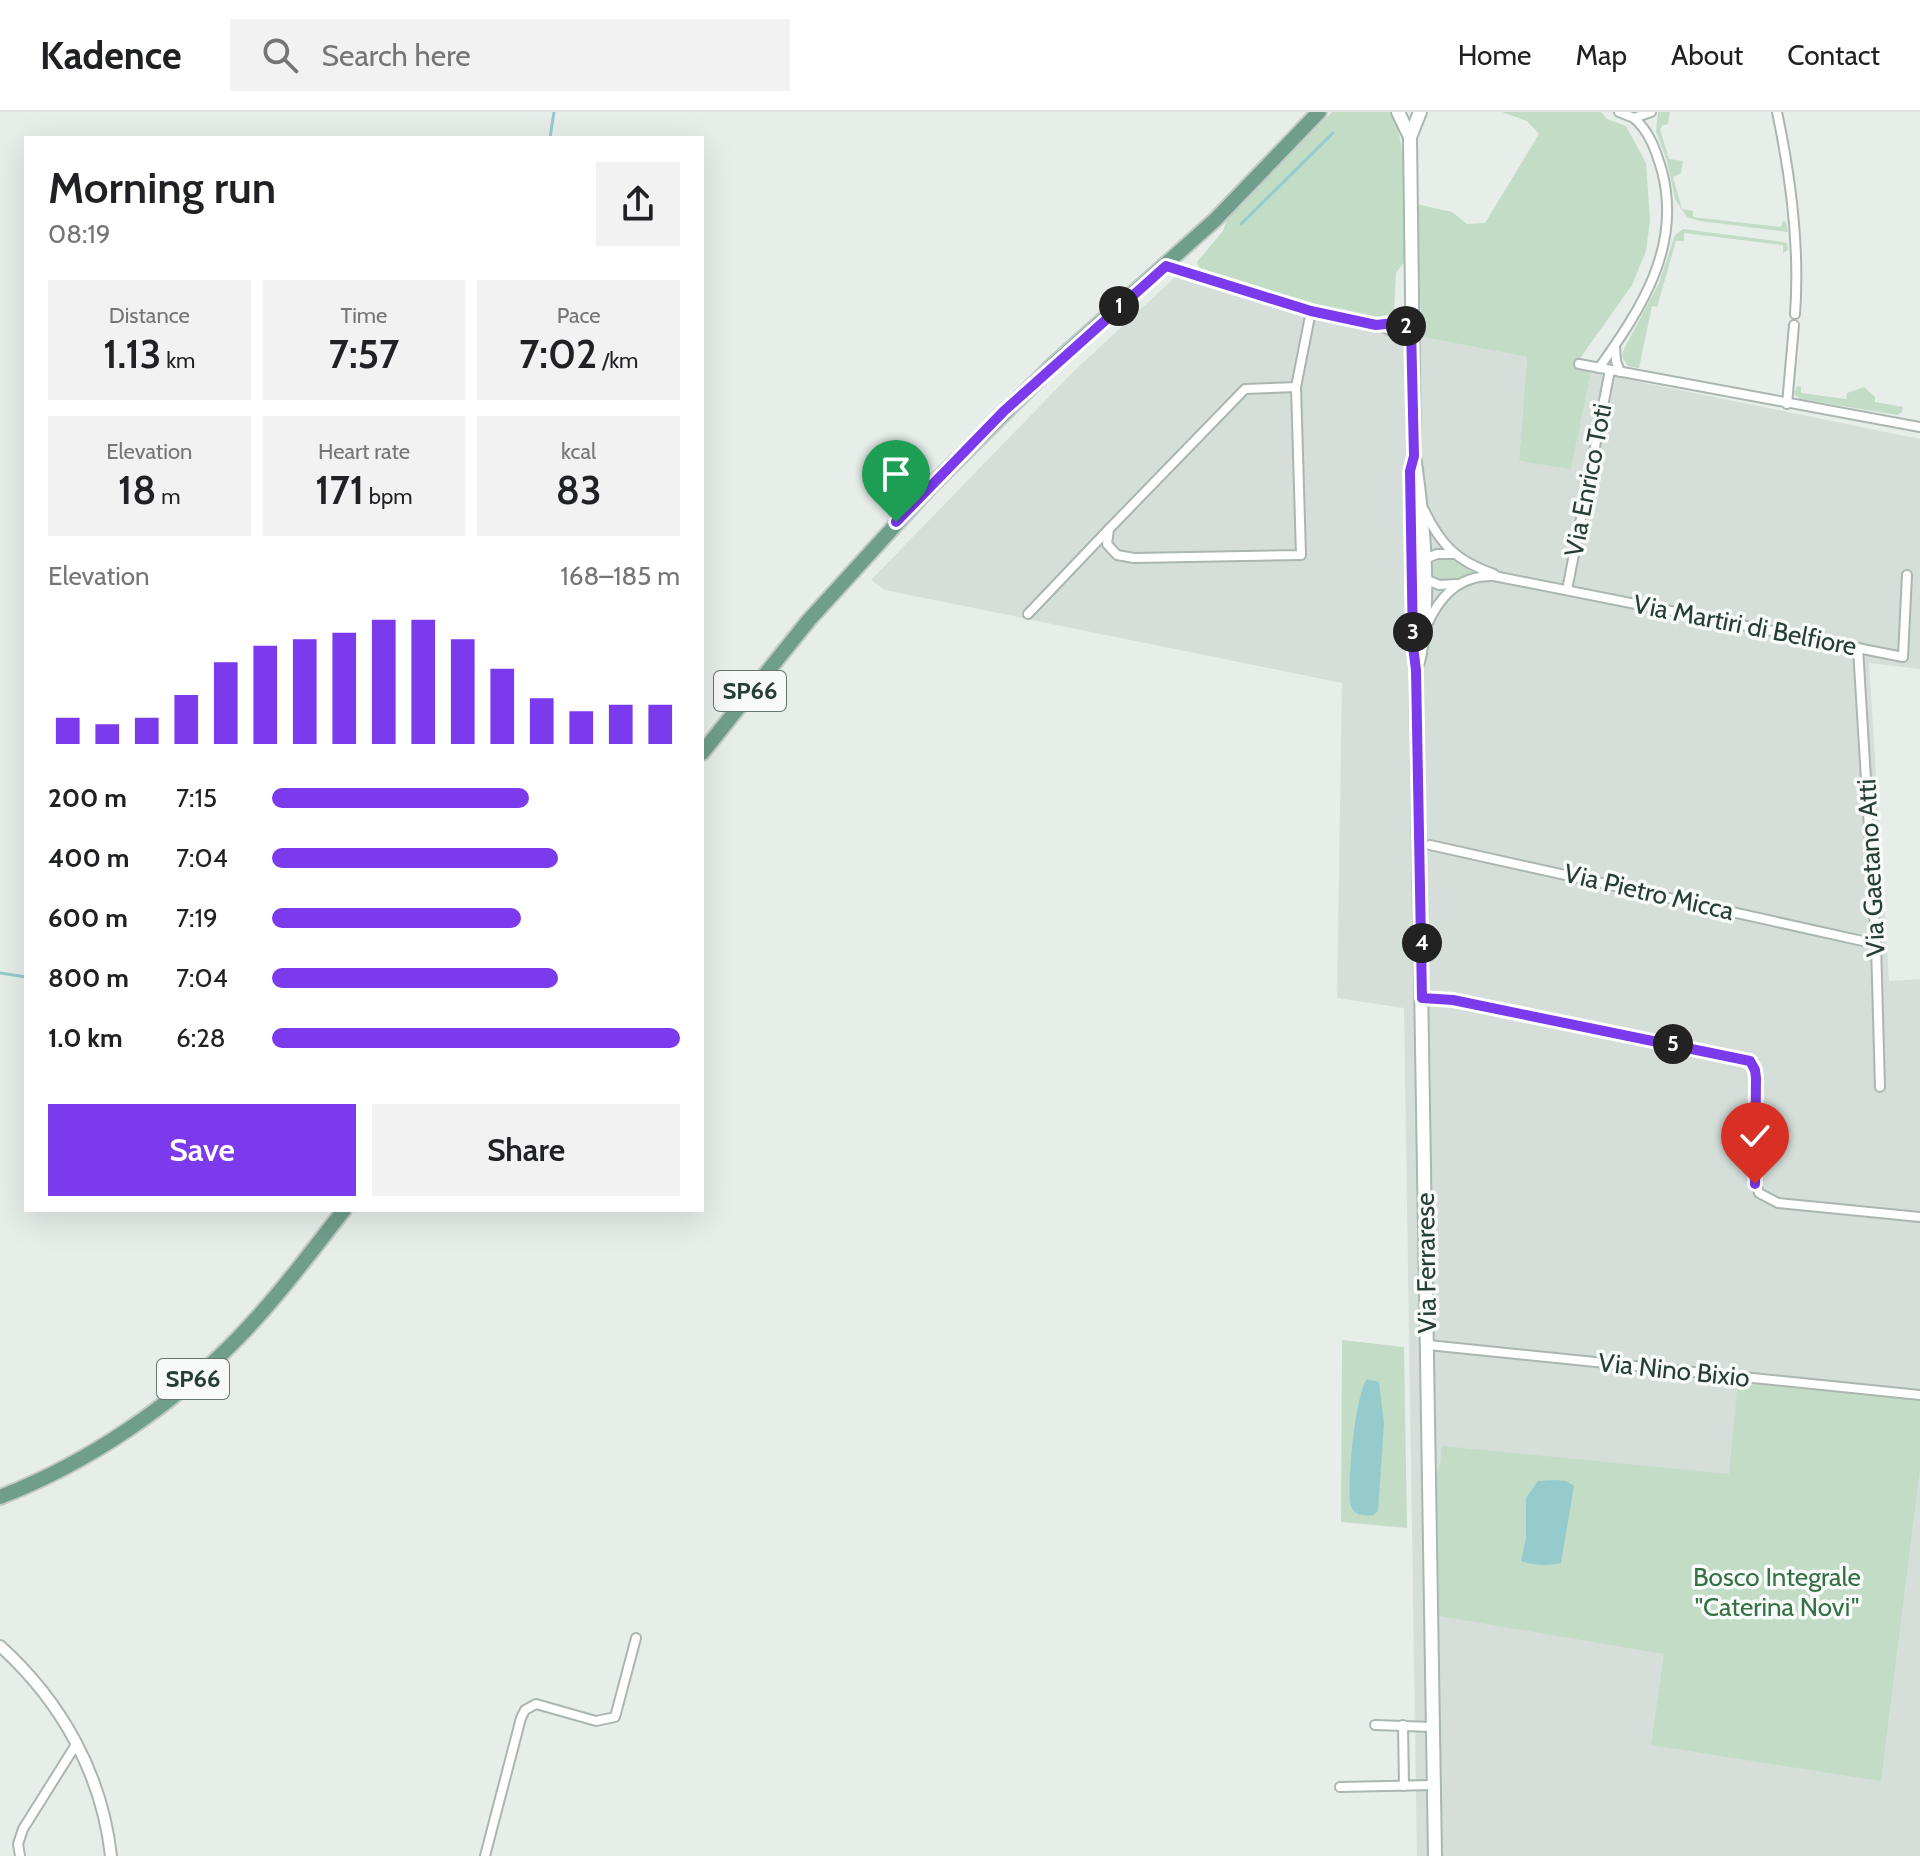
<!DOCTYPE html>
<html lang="en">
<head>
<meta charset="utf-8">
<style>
  body { margin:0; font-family:Cabin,sans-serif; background:#f2f2f2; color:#202124; height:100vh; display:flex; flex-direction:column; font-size:30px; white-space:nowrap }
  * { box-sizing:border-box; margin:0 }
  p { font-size:26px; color:#757577 }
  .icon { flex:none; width:44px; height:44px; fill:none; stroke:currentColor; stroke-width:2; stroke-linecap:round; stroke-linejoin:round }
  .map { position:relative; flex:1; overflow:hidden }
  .side { position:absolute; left:24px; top:24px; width:680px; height:1076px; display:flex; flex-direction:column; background:#fff; border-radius:0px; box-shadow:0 8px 32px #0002 }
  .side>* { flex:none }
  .pin { position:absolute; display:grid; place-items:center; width:68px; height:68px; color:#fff; margin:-82px -34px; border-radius:50% 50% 50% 0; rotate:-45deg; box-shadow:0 0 8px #0007 }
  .pin .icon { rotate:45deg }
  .km { position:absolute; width:40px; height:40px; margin:-20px; border-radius:50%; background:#222; color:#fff; font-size:22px; line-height:40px; text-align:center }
  .round { display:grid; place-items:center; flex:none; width:84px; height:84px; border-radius:0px; background:#f2f2f2 }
  .summary { display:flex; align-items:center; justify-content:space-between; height:136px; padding:0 24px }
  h1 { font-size:44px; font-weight:600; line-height:60px }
  .figures { display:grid; grid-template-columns:repeat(3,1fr); gap:12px; height:136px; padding:8px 24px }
  .figures div { display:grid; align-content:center; border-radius:0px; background:#f2f2f2; text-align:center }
  .figures b { font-size:40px; font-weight:600 }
  .figures small { font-size:22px; font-weight:400 }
  .figures p { font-size:22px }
  .chart { height:224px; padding:16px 24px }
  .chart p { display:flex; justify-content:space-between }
  .chart svg { width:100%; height:144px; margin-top:8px; stroke:#7c3aed; stroke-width:6 }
  .cta { display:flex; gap:16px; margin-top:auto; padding:16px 24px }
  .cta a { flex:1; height:92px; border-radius:0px; background:#7c3aed; color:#fff; font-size:32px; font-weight:600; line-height:92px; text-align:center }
  .cta a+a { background:#f2f2f2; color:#202124 }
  ul { padding:0 24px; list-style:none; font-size:26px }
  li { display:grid; grid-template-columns:128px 96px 1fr; align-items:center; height:60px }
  li i { height:20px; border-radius:10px; background:#7c3aed }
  header { display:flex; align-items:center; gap:48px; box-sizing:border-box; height:112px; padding:0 40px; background:#fff; border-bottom:2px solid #e0e0e0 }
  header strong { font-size:38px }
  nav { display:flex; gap:44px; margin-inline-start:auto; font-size:28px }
  .search { width:560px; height:72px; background:#f2f2f2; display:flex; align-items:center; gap:20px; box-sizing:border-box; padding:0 28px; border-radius:0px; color:#757577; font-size:30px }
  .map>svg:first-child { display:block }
  .built { fill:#d5ded9 }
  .green { fill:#c2dcc6 }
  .water { fill:#95cbcc }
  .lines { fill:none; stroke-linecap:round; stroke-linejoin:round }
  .stream { stroke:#95cbcc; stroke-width:3 }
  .minor-casing { stroke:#aab6b0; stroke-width:12 }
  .tertiary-casing { stroke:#aab6b0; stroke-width:14 }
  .secondary-casing { stroke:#a6b8b0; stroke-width:16 }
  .primary-casing { stroke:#c3c9c6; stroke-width:18 }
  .minor { stroke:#fff; stroke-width:8 }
  .tertiary { stroke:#fff; stroke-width:10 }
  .secondary { stroke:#fff; stroke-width:12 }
  .primary { stroke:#709e8d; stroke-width:14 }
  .route-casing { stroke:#fff; stroke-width:16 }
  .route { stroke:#7c3aed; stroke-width:10 }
  .labels { text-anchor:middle; stroke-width:7; stroke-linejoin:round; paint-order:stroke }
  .shield { fill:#f7faf8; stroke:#657670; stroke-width:2 }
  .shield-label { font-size:24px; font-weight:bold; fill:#273e35 }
  .street-label { font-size:26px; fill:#273e35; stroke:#f7faf8 }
  .park-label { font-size:26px; fill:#357145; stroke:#f7faf8 }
</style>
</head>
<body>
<header>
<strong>Kadence</strong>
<div class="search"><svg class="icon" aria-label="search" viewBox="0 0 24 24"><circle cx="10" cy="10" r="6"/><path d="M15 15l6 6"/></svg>Search here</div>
<nav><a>Home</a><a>Map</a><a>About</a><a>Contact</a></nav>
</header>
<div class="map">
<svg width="1920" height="1744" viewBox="0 0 1920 1744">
  <rect width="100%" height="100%" fill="#e7eeea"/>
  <polygon class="built" points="1186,155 1382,205 1422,225 1527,245 1519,349 1571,356 1591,260 1920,327 1920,557 1869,551 1889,869 1920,867 1920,1744 1417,1744 1404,896 1337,886 1342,571 885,478 871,468 1072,261"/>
  <g class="green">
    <path d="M1332 0H1389C1412 29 1402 111 1405 149L1396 161 1394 200 1382 205 1298 188 1211 164 1200 158 1197 150 1223 119 1228 105Z"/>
    <polygon points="1502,0 1601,0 1607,7 1626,14 1646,51 1650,108 1646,139 1632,173 1576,252 1591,260 1571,357 1519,349 1527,245 1422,225 1416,92 1452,100 1467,112 1485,111 1539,22 1527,9"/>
    <polygon points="1658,0 1670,0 1668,12 1663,13 1660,17 1669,47 1683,49 1681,61 1673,65 1682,97 1693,99 1693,105 1781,115 1783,109 1786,110 1788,120 1700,109 1687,105 1675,87 1667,49 1656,19"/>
    <polygon points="1683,117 1783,130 1787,131 1788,138 1783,141 1783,133 1684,121 1684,129 1676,129 1657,195 1652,194 1639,256 1628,254 1622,245 1623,239 1659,171 1675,123"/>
    <polygon points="1797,274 1801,275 1801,281 1846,287 1847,281 1864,275 1875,285 1875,290 1903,295 1902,300 1897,303 1800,287 1794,282"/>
    <path d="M1448 446 1474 460 1444 471 1432 468C1427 454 1434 447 1448 446Z"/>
    <polygon points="1342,1228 1404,1235 1407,1416 1341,1410"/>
    <polygon points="1738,1269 1920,1289 1920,1357 1881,1669 1651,1633 1664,1542 1439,1504 1435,1364 1440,1353 1442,1334 1729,1362"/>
  </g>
  <g class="water">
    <path d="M1367 1267 1379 1270 1384 1312 1378 1399 1373 1403C1365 1404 1354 1404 1351 1394 1346 1376 1355 1283 1367 1267Z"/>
    <path d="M1556 1368 1566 1369 1574 1374 1561 1451C1548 1454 1534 1454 1521 1449L1526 1426V1386L1538 1369Z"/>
  </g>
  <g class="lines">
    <g class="stream">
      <polyline points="550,26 554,0"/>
      <polyline points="1241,112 1333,21"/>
      <polyline points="0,861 26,865"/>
    </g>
    <g class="minor-casing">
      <g id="minor">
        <polyline points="1619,0 1634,6 1651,0"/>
        <path d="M1777 0C1791 66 1800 135 1795 202"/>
        <polyline points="1166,154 1311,199 1379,213 1395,221 1411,215"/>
        <polyline points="1380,213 1395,211 1409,215"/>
        <polyline points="1615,234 1616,249 1620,260"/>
        <polyline points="1579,252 1920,315"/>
        <path d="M1599 256C1641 197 1682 135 1662 59 1656 39 1650 20 1634 6"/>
        <polyline points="1296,275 1245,277 1109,417 1107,432 1117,443 1134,446 1301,443 1296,275 1311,199"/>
        <polyline points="1787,292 1794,213"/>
        <path d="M1424 398C1441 433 1456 449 1494 462"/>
        <polyline points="1423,448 1437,442 1453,442"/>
        <polyline points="1423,466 1439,473 1456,472"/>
        <polyline points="1567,478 1610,258"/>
        <polyline points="1028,502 1109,417"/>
        <path d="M1426 515C1439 485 1458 463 1494 464L1903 545 1907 463"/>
        <polyline points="1858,536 1876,832 1880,975"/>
        <polyline points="1430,733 1876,832"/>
        <polyline points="1422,886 1453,888 1745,947 1753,953 1756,962 1754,1066 1759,1081 1778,1091 1920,1105"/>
        <polyline points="1428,1233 1920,1283"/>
        <polyline points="1375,1613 1432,1615"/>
        <polyline points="1403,1613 1404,1674"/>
        <polyline points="1340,1675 1433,1673"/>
        <polyline points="20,1744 18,1732 23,1717 77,1631"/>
        <polyline points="485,1744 521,1606 525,1598 536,1592 596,1609 615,1605 636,1526"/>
      </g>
    </g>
    <g class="tertiary-casing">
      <path id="tertiary" d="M0 1534C61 1589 102 1662 111 1744"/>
    </g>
    <g class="secondary-casing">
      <g id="secondary">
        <polyline points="1398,0 1410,25"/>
        <polyline points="1414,344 1410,359 1413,534 1416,558 1435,1744"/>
        <path d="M1418 550C1432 489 1423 406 1414 344L1410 25 1420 0"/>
      </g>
    </g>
    <g class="primary-casing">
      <g id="primary">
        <polyline points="702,641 809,508 932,373 1055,251 1215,108 1319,0"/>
        <path d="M0 1385C88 1351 173 1293 238 1226 277 1186 310 1141 344 1098"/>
      </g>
    </g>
    <use href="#minor" class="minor"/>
    <use href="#tertiary" class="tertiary"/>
    <use href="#secondary" class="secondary"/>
    <use href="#primary" class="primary"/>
  </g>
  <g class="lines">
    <g class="route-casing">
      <polyline id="route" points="896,410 1004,299 1166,154 1311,199 1376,213 1395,211 1411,215 1414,344 1410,359 1413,534 1416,558 1422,886 1453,888 1750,949 1755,958 1756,966 1755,1072"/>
    </g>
    <use href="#route" class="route"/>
  </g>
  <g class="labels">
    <g class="shield">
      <rect x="714" y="559" width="72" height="40" rx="6"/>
      <rect x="157" y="1247" width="72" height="40" rx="6"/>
    </g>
    <g class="shield-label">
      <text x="750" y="587">SP66</text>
      <text x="193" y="1275">SP66</text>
    </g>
    <g class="street-label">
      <text transform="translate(1588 368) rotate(-79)" y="9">Via Enrico Toti</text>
      <text transform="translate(1745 513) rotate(11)" y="9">Via Martiri di Belfiore</text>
      <text transform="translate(1871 756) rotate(-93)" y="9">Via Gaetano Atti</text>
      <text transform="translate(1649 780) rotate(13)" y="9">Via Pietro Micca</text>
      <text transform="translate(1426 1151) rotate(-91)" y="9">Via Ferrarese</text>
      <text transform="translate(1674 1258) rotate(6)" y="9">Via Nino Bixio</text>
    </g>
    <g class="park-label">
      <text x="1777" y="1474">Bosco Integrale<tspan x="1777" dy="30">"Caterina Novi"</tspan></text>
    </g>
  </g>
</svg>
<div class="pin" style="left:896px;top:410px;background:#1e9e55"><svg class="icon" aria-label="arrive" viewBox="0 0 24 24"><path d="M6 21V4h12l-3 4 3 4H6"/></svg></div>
<div class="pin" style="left:1755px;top:1072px;background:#d93025"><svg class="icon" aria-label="check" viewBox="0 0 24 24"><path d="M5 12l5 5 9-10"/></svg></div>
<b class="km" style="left:1119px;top:194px">1</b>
<b class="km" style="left:1406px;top:214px">2</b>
<b class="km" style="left:1413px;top:520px">3</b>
<b class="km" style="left:1422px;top:831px">4</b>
<b class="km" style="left:1673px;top:932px">5</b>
<section class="side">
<div class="summary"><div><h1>Morning run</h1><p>08:19</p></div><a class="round"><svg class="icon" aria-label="share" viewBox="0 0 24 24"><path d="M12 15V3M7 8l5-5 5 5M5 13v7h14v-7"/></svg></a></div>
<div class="figures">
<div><p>Distance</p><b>1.13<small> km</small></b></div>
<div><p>Time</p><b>7:57</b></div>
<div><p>Pace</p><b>7:02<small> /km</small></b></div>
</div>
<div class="figures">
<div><p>Elevation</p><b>18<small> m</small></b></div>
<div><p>Heart rate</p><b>171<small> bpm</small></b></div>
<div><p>kcal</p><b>83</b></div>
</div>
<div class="chart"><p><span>Elevation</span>168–185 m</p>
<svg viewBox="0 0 160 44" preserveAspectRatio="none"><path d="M5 44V36M15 44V38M25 44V36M35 44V29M45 44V19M55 44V14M65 44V12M75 44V10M85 44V6M95 44V6M105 44V12M115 44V21M125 44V30M135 44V34M145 44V32M155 44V32"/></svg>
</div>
<ul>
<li><b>200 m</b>7:15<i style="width:63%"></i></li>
<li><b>400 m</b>7:04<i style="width:70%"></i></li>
<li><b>600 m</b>7:19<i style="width:61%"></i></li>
<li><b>800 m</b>7:04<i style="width:70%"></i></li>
<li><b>1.0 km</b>6:28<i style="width:100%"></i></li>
</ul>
<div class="cta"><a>Save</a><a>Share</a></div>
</section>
</div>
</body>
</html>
